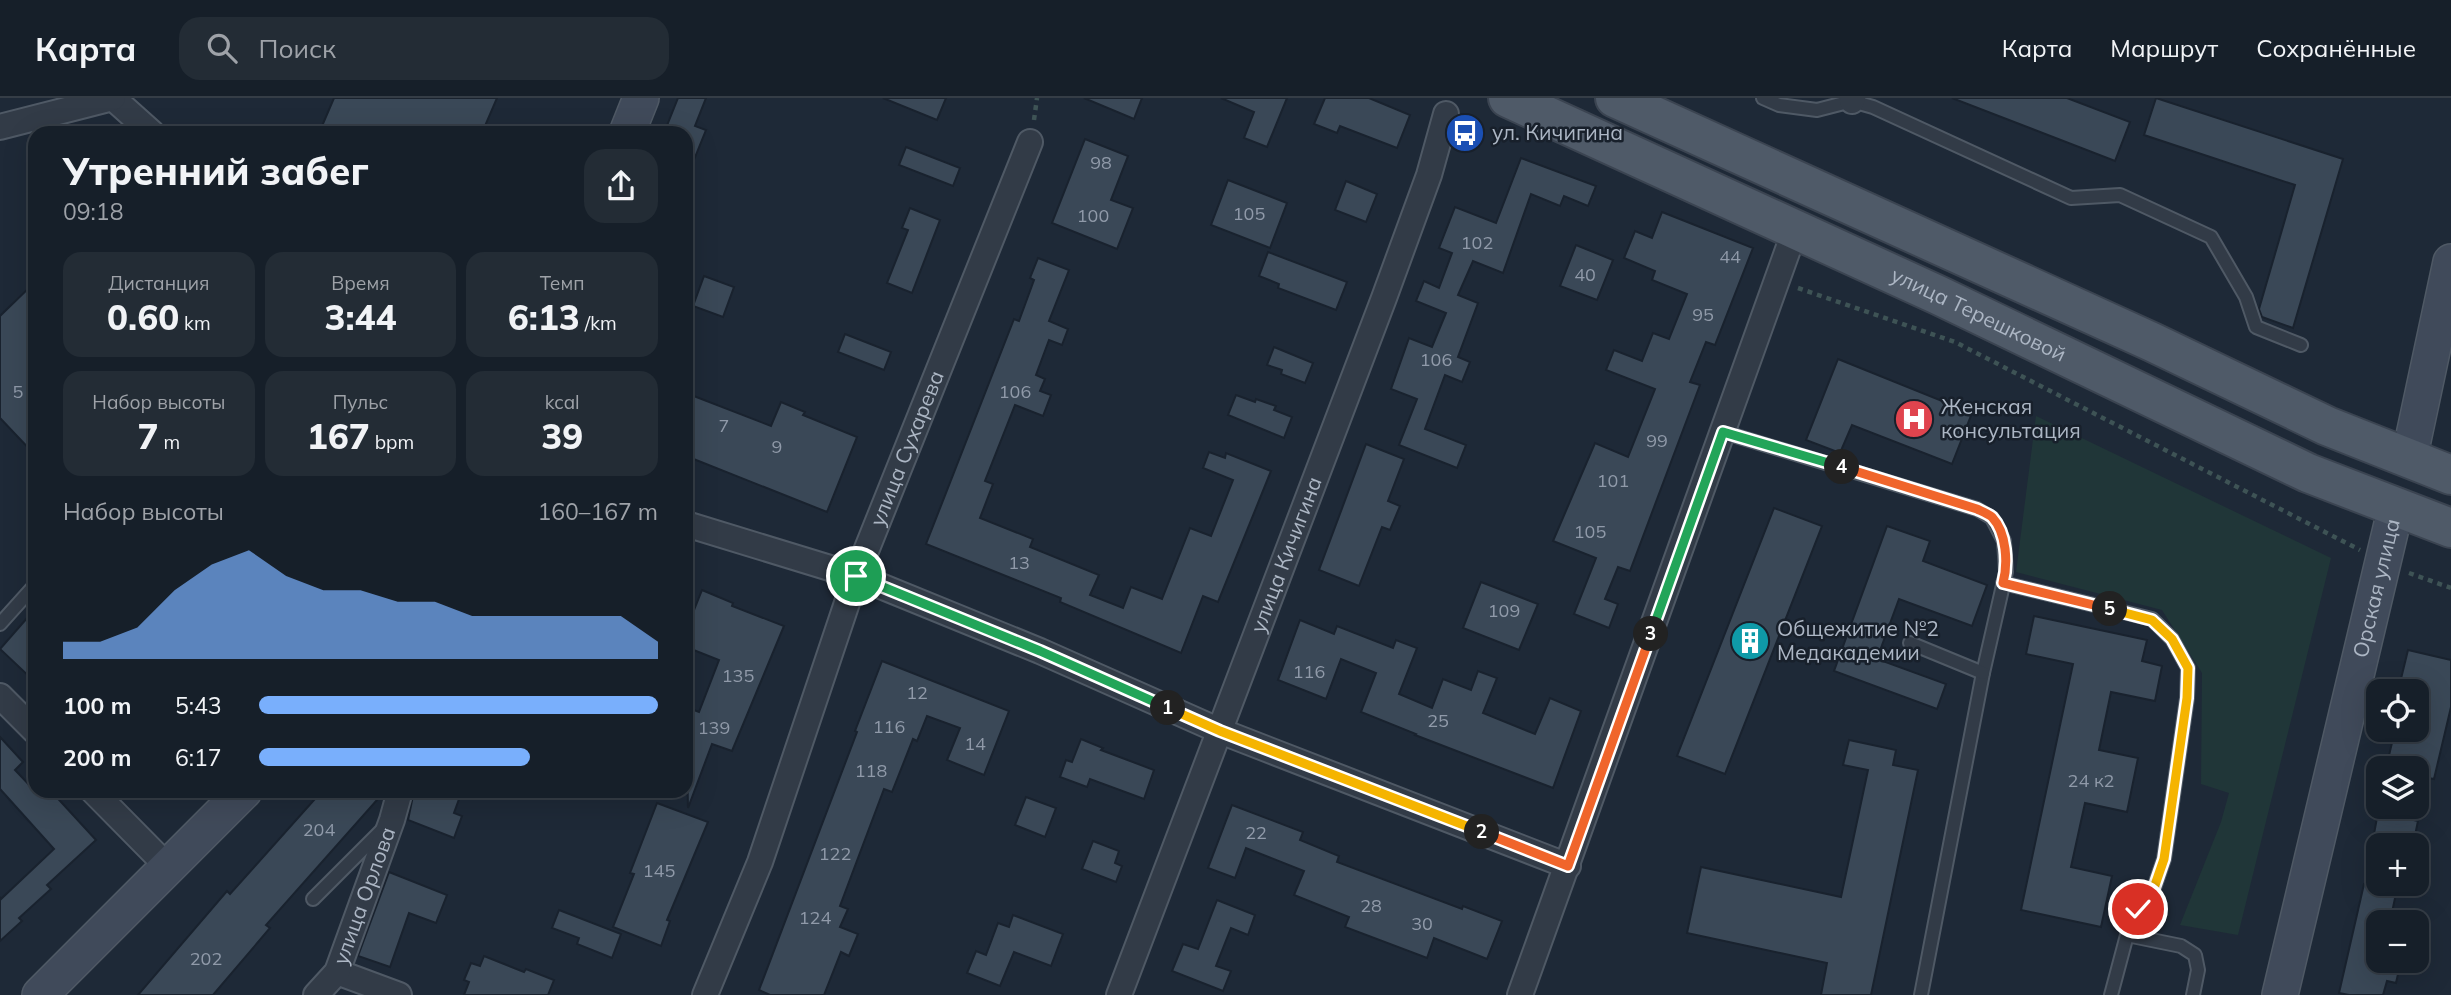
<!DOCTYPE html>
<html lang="ru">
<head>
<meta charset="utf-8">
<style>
  body { margin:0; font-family:Mulish,sans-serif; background:#232c35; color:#f1f3f6; height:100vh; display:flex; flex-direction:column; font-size:26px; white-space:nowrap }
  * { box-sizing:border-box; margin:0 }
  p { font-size:23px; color:#9ea2a8 }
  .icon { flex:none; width:38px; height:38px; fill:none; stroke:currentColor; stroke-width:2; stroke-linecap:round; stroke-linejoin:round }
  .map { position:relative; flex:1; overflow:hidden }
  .sheet { position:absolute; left:28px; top:28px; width:665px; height:672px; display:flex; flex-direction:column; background:#161f29; border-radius:21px; box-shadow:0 7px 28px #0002,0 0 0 2px #353d46 }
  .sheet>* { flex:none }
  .controls { position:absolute; left:2366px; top:581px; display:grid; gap:14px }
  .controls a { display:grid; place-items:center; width:63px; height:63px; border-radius:14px; background:#161f29; box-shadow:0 7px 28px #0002,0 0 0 2px #353d46; font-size:35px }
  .pin { position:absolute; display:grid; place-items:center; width:60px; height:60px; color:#fff; margin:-30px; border:4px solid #fff; border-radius:50%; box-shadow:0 2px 7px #0007 }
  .km { position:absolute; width:35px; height:35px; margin:-18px; border-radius:50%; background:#222; color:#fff; font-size:19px; line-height:35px; text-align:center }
  .round { display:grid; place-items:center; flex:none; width:74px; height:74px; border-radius:21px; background:#232c35 }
  .headline { display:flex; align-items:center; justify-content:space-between; height:119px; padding:0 35px }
  h1 { font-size:38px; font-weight:800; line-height:52px }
  .metrics { display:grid; grid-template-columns:repeat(3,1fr); gap:10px; height:119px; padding:7px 35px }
  .metrics div { display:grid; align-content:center; border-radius:18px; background:#232c35; text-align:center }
  .metrics b { font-size:35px; font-weight:800 }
  .metrics small { font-size:19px; font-weight:400 }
  .metrics p { font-size:19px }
  .chart { height:196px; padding:14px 35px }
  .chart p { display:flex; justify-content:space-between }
  .chart svg { width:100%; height:126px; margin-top:7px; fill:#79affc; opacity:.7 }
  ul { padding:0 35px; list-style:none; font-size:23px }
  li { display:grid; grid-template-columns:112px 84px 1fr; align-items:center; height:52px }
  li i { height:18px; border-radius:9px; background:#79affc }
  header { display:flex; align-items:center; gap:42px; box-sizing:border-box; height:98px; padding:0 35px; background:#161f29; border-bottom:2px solid #353d46 }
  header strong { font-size:33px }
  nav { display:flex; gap:38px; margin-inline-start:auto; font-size:24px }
  .search { width:490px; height:63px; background:#232c35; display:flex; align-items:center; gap:18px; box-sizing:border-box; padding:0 24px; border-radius:21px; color:#9ea2a8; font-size:26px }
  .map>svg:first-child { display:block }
  .green { fill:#203638 }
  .building { fill:#3a4857; stroke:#19222e; stroke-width:2 }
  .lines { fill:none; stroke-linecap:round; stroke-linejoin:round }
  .service-casing { stroke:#4f5965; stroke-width:16 }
  .minor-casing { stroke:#4f5965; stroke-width:28 }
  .secondary-casing { stroke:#4f5965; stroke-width:38 }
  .primary-casing { stroke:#3b4451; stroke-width:42 }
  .path { stroke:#3e5355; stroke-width:4.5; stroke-dasharray:5 5; stroke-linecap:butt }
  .service { stroke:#323b47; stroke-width:12 }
  .minor { stroke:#323b47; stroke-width:24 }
  .secondary { stroke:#404a5a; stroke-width:35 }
  .primary { stroke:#4f5a68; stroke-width:38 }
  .split-1-casing { stroke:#fff; stroke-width:14 }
  .split-2-casing { stroke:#fff; stroke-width:14 }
  .split-3-casing { stroke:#fff; stroke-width:14 }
  .split-4-casing { stroke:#fff; stroke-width:14 }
  .split-5-casing { stroke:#fff; stroke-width:14 }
  .split-6-casing { stroke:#fff; stroke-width:14 }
  .split-1 { stroke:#22a559; stroke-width:9 }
  .split-2 { stroke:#f5b400; stroke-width:9 }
  .split-3 { stroke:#f0652b; stroke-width:9 }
  .split-4 { stroke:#22a559; stroke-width:9 }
  .split-5 { stroke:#f0652b; stroke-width:9 }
  .split-6 { stroke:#f5b400; stroke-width:9 }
  .labels { text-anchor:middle; stroke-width:5; stroke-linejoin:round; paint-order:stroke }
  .number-label { font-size:18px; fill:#909aa9 }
  .poi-label { font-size:21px; fill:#acb6c4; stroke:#18202b; text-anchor:start }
  .street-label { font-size:21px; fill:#acb6c4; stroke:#18202b }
</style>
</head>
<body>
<header>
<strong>Карта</strong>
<div class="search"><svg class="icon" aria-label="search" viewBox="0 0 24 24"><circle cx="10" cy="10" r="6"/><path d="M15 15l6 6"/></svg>Поиск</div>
<nav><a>Карта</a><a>Маршрут</a><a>Сохранённые</a></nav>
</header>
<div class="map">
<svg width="2451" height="897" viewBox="0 0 2451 897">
  <rect width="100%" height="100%" fill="#1e2937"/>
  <polygon class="green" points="2036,318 2331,460 2238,837 2180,827 2221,724 2229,695 2201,686 2202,575 2162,512 2016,474"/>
  <g class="building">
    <polygon points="334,0 497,0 482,35 319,35"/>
    <polygon points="678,0 706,0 695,28 706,32 687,79 686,35 664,35"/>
    <polygon points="883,0 946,0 937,22"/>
    <polygon points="1084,0 1142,0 1134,21"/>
    <polygon points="1221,0 1287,0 1267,49 1244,40 1254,14"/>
    <polygon points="1325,0 1369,0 1410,17 1397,50 1340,28 1337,35 1314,26"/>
    <polygon points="1952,0 2067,0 2130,24 2115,63"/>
    <polygon points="2156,0 2343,61 2293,230 2262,219 2259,211 2295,87 2144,37"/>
    <polygon points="1085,41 1128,58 1111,102 1133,110 1117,151 1052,125"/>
    <polygon points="906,49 960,70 953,88 899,67"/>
    <polygon points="1521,60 1596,88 1588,108 1564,98 1560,108 1531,96 1503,175 1473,163 1458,197 1478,205 1458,259 1470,264 1462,284 1445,277 1425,331 1466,347 1457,370 1399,347 1417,301 1391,291 1409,240 1432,249 1446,215 1416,203 1424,183 1439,190 1452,155 1439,150 1455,109 1496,125"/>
    <polygon points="1228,82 1287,105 1270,150 1211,127"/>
    <polygon points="1346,83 1377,96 1366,124 1335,112"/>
    <polygon points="910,110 940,122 912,195 887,185 908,132 902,130"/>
    <polygon points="1662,114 1753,150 1715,247 1706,244 1690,284 1700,287 1630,473 1618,469 1605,501 1618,506 1609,530 1574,516 1596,460 1553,443 1595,345 1628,359 1655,291 1606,272 1614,252 1642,263 1653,235 1669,241 1687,196 1652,182 1655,173 1624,160 1635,133 1652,140"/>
    <polygon points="1576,147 1613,162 1597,202 1560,188"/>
    <polygon points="1268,154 1347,184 1336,212 1278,190 1279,186 1259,178"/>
    <polygon points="1038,160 1069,172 1049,223 1068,231 1062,247 1049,242 1036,277 1045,281 1040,293 1051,297 1043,318 1015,307 985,383 993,386 980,420 1033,441 1030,449 1099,477 1090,497 1123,510 1131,489 1162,501 1190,430 1211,438 1233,382 1203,370 1209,354 1225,360 1226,355 1271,373 1218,504 1203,498 1181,555 1060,504 1061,500 926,446 1014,221 1019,223 1034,182 1030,180"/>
    <polygon points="704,178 734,189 723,219 693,208"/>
    <polygon points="35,184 35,357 0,320 0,218"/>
    <polygon points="845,236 891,254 884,272 838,254"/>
    <polygon points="1274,249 1313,265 1305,285 1281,276 1282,272 1267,267"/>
    <polygon points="1838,261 1972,315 1952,366 1852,327 1840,355 1806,342"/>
    <polygon points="686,295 771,328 781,304 805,314 803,317 857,339 827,414 686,358"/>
    <polygon points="1236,297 1255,304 1256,301 1276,308 1274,312 1292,319 1284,340 1228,317"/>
    <polygon points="1366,346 1404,361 1388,403 1400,408 1390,432 1382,429 1359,488 1319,472"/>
    <polygon points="1774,410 1822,428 1725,676 1677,658"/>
    <polygon points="1887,428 1930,443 1923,463 1987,487 1972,528 1899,501 1877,561 1946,586 1937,611 1834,573"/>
    <polygon points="1481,484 1538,506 1519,552 1463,530"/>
    <polygon points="702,492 733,505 732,508 784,528 732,653 712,646 688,710 686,609 699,614 719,562 686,549 686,520 690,522"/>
    <polygon points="35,511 35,584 0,551"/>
    <polygon points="2034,518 2147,542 2142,563 2162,568 2155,603 2111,594 2099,652 2138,660 2127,714 2085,705 2071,769 2112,778 2101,829 2021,812 2073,566 2026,556"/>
    <polygon points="1300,522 1334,536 1337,528 1393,550 1396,542 1417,550 1399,596 1432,610 1443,581 1471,592 1478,573 1497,580 1483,615 1535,636 1550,600 1581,613 1553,690 1415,637 1416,636 1361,614 1376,575 1341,561 1326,601 1278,582"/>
    <polygon points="2408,552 2451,562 2451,609 2434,681 2417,678 2417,670 2386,670 2395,632 2417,632 2417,593 2398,593"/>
    <polygon points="882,563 1009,613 984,677 947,662 960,630 927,618 917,643 913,641 892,694 884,691 840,808 848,811 840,829 858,836 849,858 841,854 824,897 770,897 759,892 857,634 855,633"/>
    <polygon points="0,639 23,664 15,672 35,693 51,693 96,742 47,787 51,791 19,820 22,823 0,843 0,799 1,801 54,751 0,691"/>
    <polygon points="1081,641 1103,650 1101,652 1154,672 1144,701 1090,681 1087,689 1060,679 1066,662 1072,664"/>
    <polygon points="1849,642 1896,652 1893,667 1918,672 1871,897 1821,897 1827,865 1687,835 1701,769 1841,799 1868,672 1843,667"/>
    <polygon points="322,693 385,693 266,827 270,830 213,897 138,897 227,793 230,796"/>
    <polygon points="414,693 462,693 454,715 462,718 454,740 408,722"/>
    <polygon points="1026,699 1056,710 1045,739 1015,727"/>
    <polygon points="657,705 708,724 667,822 670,823 661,848 613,829 634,776 630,775"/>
    <polygon points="1232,707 1303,734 1300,742 1339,758 1337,764 1462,811 1463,808 1502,823 1487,861 1434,840 1427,860 1345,829 1349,819 1294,797 1304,773 1246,750 1235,780 1208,770"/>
    <polygon points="2378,714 2418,723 2413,747 2372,747"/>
    <polygon points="1093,743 1119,753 1115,765 1122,768 1116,784 1082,771"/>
    <polygon points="389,774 447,797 436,825 409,815 390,869 358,858"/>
    <polygon points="2364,786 2398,786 2390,824 2378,824 2378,863 2401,863 2396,885 2387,883 2383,897 2349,897 2339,895"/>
    <polygon points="1217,802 1255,817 1248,837 1231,830 1216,868 1231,873 1223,893 1172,873 1183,846 1198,851"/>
    <polygon points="559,812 621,836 612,860 577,846 579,840 552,830"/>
    <polygon points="1013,817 1063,836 1051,868 1014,854 1000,888 967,875 976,853 986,857 998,825 1009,829"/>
    <polygon points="484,858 524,874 526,871 554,882 548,897 464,897 469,884 464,882 471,865 480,868"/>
  </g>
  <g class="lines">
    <g class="service-casing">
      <g id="service">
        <polyline points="1763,0 1779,7 1817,12 1852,3 1873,9 2071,100 2120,97 2211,139 2246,199 2256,229 2301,247"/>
        <polyline points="1723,334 1977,411 1992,420 2004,443 2006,474 1983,575 1921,897"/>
        <polyline points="2003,485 2152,521 2172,541 2188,570 2187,600 2164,761 2154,790 2138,811 2127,837 2111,897"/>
        <polyline points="0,526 35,487"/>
        <polyline points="1910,545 1983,575"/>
        <polyline points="313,801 382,732"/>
        <polyline points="2127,837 2181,848 2195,857 2198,872 2193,897"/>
      </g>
    </g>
    <g class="minor-casing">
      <g id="minor">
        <polyline points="113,0 152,35"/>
        <polyline points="1852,3 1853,0"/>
        <polyline points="0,29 113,0"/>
        <polyline points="686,426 856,478 1040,553 1220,633 1568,768"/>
        <polyline points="0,598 35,633"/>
        <polyline points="93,693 168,769"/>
        <polyline points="337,874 399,897"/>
        <path id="s1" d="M316 897 337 874 392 722 400 693"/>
        <path id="s2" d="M705 897 760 764 856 478 1030 44"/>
        <path id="s3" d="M1119 897 1384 200 1429 77 1446 16"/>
        <polyline points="1520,897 1795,132"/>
      </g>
    </g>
    <g class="secondary-casing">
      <g id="secondary">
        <polyline points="627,35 641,0"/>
        <polyline points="2409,361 2451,164"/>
        <polyline points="40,897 244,693"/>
        <path id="s4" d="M2280 897 2396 409"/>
      </g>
    </g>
    <g class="primary-casing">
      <g id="primary">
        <path id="s5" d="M1508 0 1938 197 2308 375 2451 430"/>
        <polyline points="1615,0 2152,244 2327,328 2451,377"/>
      </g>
    </g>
    <g class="path">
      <polyline points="1034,22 1037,0"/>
      <polyline points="1798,190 1955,244 2360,452"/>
      <polyline points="2409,475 2451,490"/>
    </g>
    <use href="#service" class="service"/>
    <use href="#minor" class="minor"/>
    <use href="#secondary" class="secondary"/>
    <use href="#primary" class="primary"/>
  </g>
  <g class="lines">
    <g class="split-1-casing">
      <polyline id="split-1" points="856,478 1040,553 1168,610"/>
    </g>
    <g class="split-2-casing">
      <polyline id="split-2" points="1168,610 1220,633 1482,734"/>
    </g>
    <g class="split-3-casing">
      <polyline id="split-3" points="1482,734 1568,768 1651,536"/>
    </g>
    <g class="split-4-casing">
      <polyline id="split-4" points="1651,536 1723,334 1842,369"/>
    </g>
    <g class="split-5-casing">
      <path id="split-5" d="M1842 369 1977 411C1981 413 1988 416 1992 419 2007 435 2008 466 2003 485L2110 511"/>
    </g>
    <g class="split-6-casing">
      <polyline id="split-6" points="2110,511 2152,522 2172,541 2188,570 2187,600 2164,761 2154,790 2138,811"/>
    </g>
    <use href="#split-1" class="split-1"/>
    <use href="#split-2" class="split-2"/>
    <use href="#split-3" class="split-3"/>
    <use href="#split-4" class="split-4"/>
    <use href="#split-5" class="split-5"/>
    <use href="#split-6" class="split-6"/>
  </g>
  <defs>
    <g id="bus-disc" transform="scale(2.0125)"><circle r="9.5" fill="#1a4fb4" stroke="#18202b"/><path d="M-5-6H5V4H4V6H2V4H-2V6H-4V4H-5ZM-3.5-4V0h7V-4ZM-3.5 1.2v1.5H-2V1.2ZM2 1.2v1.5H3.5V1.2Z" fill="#fff"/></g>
    <g id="hospital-disc" transform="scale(2.0125)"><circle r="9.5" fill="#e0444e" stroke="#18202b"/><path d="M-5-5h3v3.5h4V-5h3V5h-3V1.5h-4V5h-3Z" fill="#fff"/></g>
    <g id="building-disc" transform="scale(2.0125)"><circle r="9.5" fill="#0f9aa8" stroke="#18202b"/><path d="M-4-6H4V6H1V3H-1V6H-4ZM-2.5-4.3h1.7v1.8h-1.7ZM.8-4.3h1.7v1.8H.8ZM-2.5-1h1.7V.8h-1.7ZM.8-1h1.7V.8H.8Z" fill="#fff"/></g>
  </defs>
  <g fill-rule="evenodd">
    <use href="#bus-disc" x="1465" y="35"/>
    <use href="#hospital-disc" x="1914" y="321"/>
    <use href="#building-disc" x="1750" y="543"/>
  </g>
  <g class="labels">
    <g class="number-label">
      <text x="1101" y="71">98</text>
      <text x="1249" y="122">105</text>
      <text x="1093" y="124">100</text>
      <text x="1477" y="151">102</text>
      <text x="1730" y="165">44</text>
      <text x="1585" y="183">40</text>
      <text x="1703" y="223">95</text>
      <text x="1436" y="268">106</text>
      <text x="18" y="300">5</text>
      <text x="1015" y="300">106</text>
      <text x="724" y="334">7</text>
      <text x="1657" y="349">99</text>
      <text x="777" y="355">9</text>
      <text x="1613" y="389">101</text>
      <text x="1590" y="440">105</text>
      <text x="1019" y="471">13</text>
      <text x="1504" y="519">109</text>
      <text x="1309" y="580">116</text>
      <text x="738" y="584">135</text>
      <text x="917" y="601">12</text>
      <text x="1438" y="629">25</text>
      <text x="889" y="635">116</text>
      <text x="714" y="636">139</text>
      <text x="975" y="652">14</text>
      <text x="871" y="679">118</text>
      <text x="2091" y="689">24 к2</text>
      <text x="319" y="738">204</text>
      <text x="1256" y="741">22</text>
      <text x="835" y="762">122</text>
      <text x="659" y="779">145</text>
      <text x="1371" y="814">28</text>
      <text x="815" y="826">124</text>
      <text x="1422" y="832">30</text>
      <text x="206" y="867">202</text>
    </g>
    <g class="poi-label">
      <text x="1492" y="42">ул. Кичигина</text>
      <text x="1941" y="316">Женская<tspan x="1941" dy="24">консультация</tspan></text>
      <text x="1777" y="538">Общежитие №2<tspan x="1777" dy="24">Медакадемии</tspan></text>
    </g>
    <g class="street-label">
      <text dy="7" stroke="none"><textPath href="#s5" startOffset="518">улица Терешковой</textPath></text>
      <text dy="7" stroke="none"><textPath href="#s2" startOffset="583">улица Сухарева</textPath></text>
      <text dy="7" stroke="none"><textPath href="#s3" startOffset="471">улица Кичигина</textPath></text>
      <text dy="7" stroke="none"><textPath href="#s4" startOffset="418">Орская улица</textPath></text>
      <text dy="7" stroke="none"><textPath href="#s1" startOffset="112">улица Орлова</textPath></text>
    </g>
  </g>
</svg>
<div class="controls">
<a><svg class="icon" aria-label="locate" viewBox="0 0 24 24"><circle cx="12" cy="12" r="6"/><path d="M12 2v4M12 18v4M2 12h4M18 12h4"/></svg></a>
<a><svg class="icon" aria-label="layers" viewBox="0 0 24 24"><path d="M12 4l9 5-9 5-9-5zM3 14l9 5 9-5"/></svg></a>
<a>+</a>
<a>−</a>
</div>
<div class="pin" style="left:856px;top:478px;background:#1e9e55"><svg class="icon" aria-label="arrive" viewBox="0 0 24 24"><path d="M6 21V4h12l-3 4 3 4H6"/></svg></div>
<div class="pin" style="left:2138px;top:811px;background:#d93025"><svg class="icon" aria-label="check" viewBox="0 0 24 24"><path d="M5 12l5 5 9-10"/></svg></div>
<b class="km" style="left:1168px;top:610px">1</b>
<b class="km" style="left:1482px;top:734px">2</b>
<b class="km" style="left:1651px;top:536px">3</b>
<b class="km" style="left:1842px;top:369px">4</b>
<b class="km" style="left:2110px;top:511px">5</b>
<section class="sheet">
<div class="headline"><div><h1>Утренний забег</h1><p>09:18</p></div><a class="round"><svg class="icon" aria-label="share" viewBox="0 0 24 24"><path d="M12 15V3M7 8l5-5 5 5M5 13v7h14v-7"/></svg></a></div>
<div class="metrics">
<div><p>Дистанция</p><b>0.60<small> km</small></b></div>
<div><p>Время</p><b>3:44</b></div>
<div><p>Темп</p><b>6:13<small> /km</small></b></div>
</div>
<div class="metrics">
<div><p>Набор высоты</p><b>7<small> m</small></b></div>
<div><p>Пульс</p><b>167<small> bpm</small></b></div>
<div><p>kcal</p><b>39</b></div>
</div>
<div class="chart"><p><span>Набор высоты</span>160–167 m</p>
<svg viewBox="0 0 160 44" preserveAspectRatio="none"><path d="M0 44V38L10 38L20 33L30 20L40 11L50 6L60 15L70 20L80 20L90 24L100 24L110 29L120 29L130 29L140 29L150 29L160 38V44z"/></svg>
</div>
<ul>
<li><b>100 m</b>5:43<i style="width:100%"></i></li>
<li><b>200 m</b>6:17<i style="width:68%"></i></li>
</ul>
</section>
</div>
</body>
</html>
